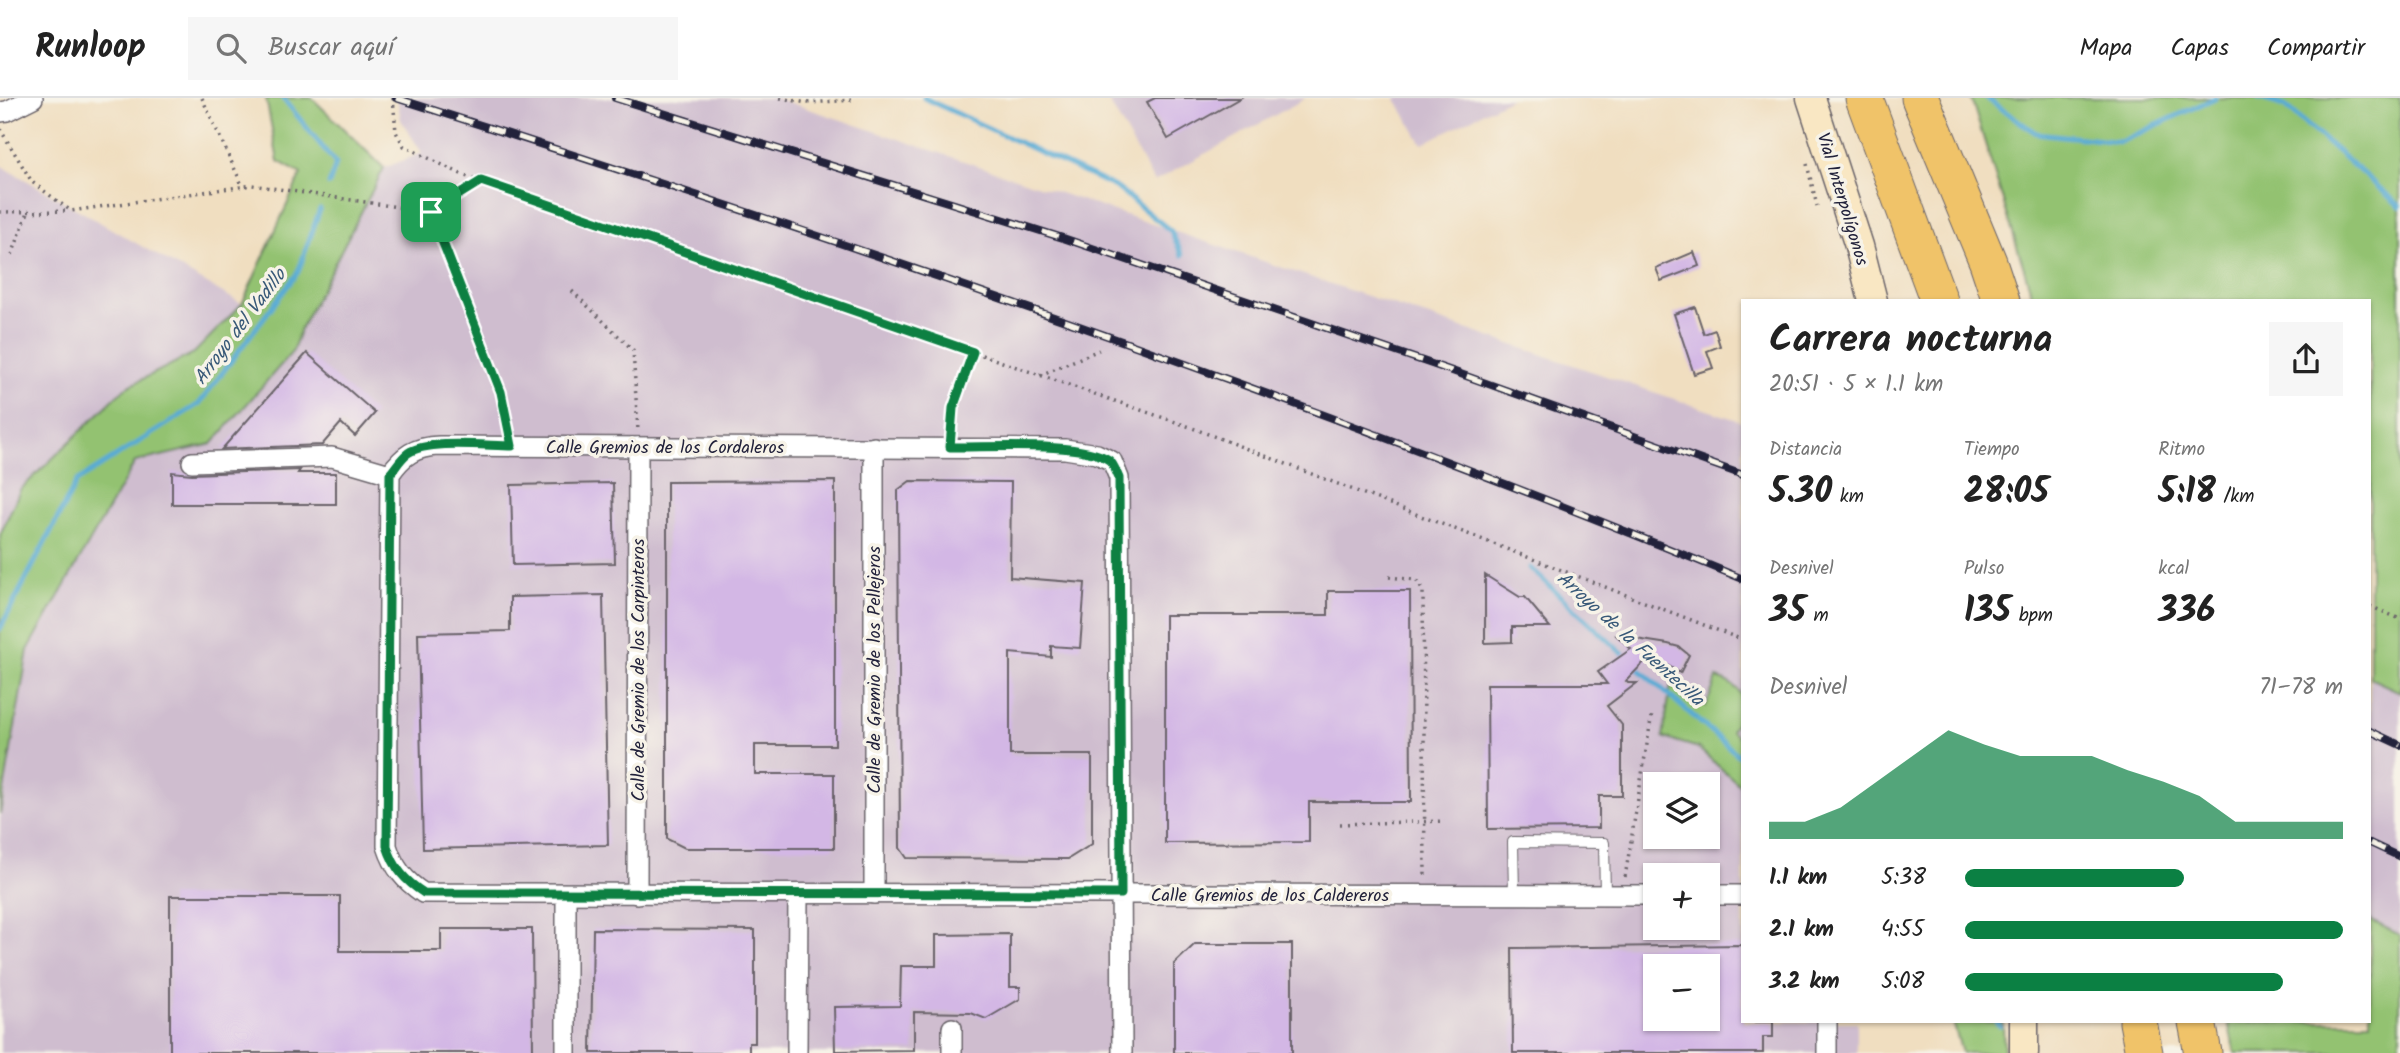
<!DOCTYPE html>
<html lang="es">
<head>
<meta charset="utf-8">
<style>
  body { margin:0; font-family:Kalam,sans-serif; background:#f6f6f6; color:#222; height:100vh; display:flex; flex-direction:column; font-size:26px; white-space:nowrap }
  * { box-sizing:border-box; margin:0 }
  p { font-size:23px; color:#767676 }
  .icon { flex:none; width:38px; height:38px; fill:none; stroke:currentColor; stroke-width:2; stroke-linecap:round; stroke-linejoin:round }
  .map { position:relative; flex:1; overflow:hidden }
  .side { position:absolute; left:1741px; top:201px; width:630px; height:724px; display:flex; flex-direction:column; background:#fff; border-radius:0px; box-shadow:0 2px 5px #0004 }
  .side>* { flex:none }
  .tools { position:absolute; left:1643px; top:674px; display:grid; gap:14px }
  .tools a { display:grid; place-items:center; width:77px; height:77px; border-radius:0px; background:#fff; box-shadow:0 2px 5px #0004; font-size:35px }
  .pin { position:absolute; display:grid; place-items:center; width:60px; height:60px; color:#fff; margin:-30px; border-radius:14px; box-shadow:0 4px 10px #0006 }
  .round { display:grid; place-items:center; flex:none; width:74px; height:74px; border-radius:0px; background:#f6f6f6 }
  .overview { display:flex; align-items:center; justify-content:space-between; height:119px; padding:0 28px }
  h1 { font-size:38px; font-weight:600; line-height:52px }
  .stats { display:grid; grid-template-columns:repeat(3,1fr); gap:10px; height:119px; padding:7px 28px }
  .stats div { display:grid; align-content:center }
  .stats b { font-size:35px; font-weight:600 }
  .stats small { font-size:19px; font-weight:400 }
  .stats p { font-size:19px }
  .chart { height:196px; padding:14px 28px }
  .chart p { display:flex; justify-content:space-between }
  .chart svg { width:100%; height:126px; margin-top:7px; fill:#0b8043; opacity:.7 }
  ul { padding:0 28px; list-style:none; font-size:23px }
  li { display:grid; grid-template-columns:112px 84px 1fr; align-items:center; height:52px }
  li i { height:18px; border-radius:9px; background:#0b8043 }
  header { display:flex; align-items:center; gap:42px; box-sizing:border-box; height:98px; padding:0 35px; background:#fff; border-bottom:2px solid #e0e0e0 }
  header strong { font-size:33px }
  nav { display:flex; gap:38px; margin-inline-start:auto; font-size:24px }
  .search { width:490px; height:63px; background:#f6f6f6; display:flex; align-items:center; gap:18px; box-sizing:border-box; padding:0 24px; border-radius:0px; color:#767676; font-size:26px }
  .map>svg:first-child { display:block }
  .industrial { fill:#cfbdcf; fill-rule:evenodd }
  .green { fill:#93c271; stroke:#5a7256; stroke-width:2 }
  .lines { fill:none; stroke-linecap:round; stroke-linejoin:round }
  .stream { stroke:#59abd4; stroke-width:5 }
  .building { fill:#d3b7e5; fill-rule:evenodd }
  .service-casing { stroke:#6a646a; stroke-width:12 }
  .minor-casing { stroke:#6a646a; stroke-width:22 }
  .secondary-casing { stroke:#6a646a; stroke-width:31 }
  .motorway-casing { stroke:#6a646a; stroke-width:39 }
  .path { stroke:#6a646a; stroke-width:3.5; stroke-dasharray:2 5; stroke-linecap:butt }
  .service { stroke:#fff; stroke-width:10 }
  .minor { stroke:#fff; stroke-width:19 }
  .secondary { stroke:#f9e7c3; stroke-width:28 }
  .motorway { stroke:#f0c369; stroke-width:37 }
  .rail-casing { stroke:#22223b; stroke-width:8 }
  .rail { stroke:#f7f3e8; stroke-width:5; stroke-dasharray:16; stroke-linecap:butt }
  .route-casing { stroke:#fff; stroke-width:14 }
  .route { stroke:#0b8043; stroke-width:9 }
  .labels { text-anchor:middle; stroke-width:7; stroke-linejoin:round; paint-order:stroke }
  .street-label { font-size:18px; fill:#22223b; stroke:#f7f3e8 }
  .water-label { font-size:19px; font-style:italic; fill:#385978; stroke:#f7f3e8 }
</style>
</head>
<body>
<header>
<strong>Runloop</strong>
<div class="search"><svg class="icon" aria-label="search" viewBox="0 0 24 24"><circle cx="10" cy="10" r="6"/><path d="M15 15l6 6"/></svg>Buscar aquí</div>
<nav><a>Mapa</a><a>Capas</a><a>Compartir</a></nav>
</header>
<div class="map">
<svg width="2400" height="955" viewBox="0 0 2400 955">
  <rect width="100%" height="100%" fill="#f7f3e8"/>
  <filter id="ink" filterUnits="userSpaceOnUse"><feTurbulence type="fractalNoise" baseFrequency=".0143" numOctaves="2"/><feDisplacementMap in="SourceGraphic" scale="14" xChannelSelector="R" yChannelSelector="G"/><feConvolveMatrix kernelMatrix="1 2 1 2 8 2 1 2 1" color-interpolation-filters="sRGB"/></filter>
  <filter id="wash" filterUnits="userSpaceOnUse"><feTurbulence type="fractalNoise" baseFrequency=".00686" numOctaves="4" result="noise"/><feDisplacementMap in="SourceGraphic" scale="28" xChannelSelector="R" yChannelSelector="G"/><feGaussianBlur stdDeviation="1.57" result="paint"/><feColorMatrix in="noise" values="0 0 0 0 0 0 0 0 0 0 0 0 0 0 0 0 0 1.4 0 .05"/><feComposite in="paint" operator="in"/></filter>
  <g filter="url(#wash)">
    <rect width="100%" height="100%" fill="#f0dec0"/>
    <g class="industrial">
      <path d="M397 0H776L1743 324V924H1857V955H0V67L242 206 300 232 384 70 422 55 401 22ZM1656 686H1708V738H1656ZM1656 777H1708V830H1656ZM1656 868H1708V920H1656Z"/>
      <polygon points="1107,0 1306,0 1154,84"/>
      <polygon points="1395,0 1511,0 1422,46"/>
      <polygon points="2370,580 2400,594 2400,837 2370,822"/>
    </g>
    <g class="green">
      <polygon points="266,0 312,0 384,70 300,232 293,253 212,346 135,364 28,552 0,716 0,437 20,392 125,290 194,255 242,206 301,76 278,63"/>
      <polygon points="1971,0 2400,0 2400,594 2370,580 2370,203 2034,203"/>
      <path d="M1717 580C1731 584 1748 595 1743 613 1741 619 1735 627 1731 633L1743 642V690L1698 650 1663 639 1671 586 1706 608Z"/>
      <polygon points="2370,822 2400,837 2400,955 2235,955 2228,924 2370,924"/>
      <polygon points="1953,924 2003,924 2004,955 1962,955"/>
    </g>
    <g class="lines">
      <g class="stream">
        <polyline points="283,0 336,66 329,86"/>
        <polyline points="924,0 1117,90 1171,133 1182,157"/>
        <polyline points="1986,0 2036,35 2120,44 2215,0"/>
        <polyline points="2258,0 2285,8 2400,108"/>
        <polyline points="1530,470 1627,560"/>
        <polyline points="0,531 77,383 199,306 298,174 320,111"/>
        <polyline points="1634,567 1743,661"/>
        <polyline points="1996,924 2000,928"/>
      </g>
    </g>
    <g id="blocks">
      <g class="building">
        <polygon points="1155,0 1240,0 1168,41 1147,4"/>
        <polygon points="1694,154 1699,168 1661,183 1656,170"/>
        <polygon points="1695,209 1704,236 1715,232 1720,248 1707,253 1713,270 1694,276 1674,216"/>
        <polygon points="307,255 375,315 355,338 341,325 322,347 222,351"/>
        <polygon points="300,372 298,375 336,375 336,406 172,406 172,374 192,376"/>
        <polygon points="835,383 835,647 755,647 755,676 834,676 834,750 685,750 667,741 667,384"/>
        <polygon points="910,383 1011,384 1010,479 1085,485 1080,550 1051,548 1051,559 1010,555 1010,657 1092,657 1092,746 1068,761 907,760 900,750 898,392"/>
        <polygon points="613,385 615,465 513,467 511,387"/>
        <polygon points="1485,477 1520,499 1525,499 1550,529 1512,529 1512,544 1485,545"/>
        <polygon points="1328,493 1410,493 1411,704 1309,704 1309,744 1165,745 1165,517 1328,517"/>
        <polygon points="603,497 608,747 423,751 418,535 510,533 510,499"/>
        <polygon points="1617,538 1668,546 1679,549 1689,557 1680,575 1651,557 1626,583 1628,585 1637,585 1607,608 1622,627 1622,698 1599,698 1599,730 1488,731 1487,586 1607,586 1598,574 1631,551"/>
        <polygon points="170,798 340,798 340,853 441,853 441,831 532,831 533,955 170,955"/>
        <polygon points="593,831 755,832 755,945 749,945 749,955 591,955"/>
        <polygon points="1010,836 1010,889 1020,889 1020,901 986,921 971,915 914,914 914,952 835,953 834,909 900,908 901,868 936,868 936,837"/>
        <polygon points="1195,846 1292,846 1292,955 1174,955 1174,866"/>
        <path d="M1743 847V924H1773V939H1763V955H1513L1512 850ZM1656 868H1708V920H1656Z"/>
      </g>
    </g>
  </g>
  <g filter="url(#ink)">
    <use href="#blocks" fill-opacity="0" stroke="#6a646a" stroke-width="2"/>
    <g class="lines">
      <g class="service-casing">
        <polyline id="service" points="1514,797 1513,744 1604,745 1605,797"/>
      </g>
      <g class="minor-casing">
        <g id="minor">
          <polyline points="0,14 7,13 33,0"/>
          <polyline points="874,349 874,796"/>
          <polyline points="192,364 332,359 390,376"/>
          <polyline points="637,796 638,349"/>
          <polyline points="1708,797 1743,797"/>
          <polyline points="1827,924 1827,955"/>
          <polyline points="952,930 952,955"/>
          <polyline points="566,955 566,796"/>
          <polyline points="797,955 798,796"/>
          <path d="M1122 955 1119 380 1112 363 1097 356 1065 351 439 348C415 349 403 357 390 376L387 748C394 770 405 783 423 795 662 796 901 796 1140 796L1656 797"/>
        </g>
      </g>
      <g class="secondary-casing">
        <g id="secondary">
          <polyline points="1811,0 1859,148 1873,203"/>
          <polyline points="2024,924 2024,955"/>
        </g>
      </g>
      <g class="motorway-casing">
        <g id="motorway">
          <polyline points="1864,0 1939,203"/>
          <polyline points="1920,0 1988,164 2001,203"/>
          <polyline points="2138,924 2144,955"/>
          <polyline points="2197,924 2203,955"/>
        </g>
      </g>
      <g class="path">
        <polyline points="202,0 243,89"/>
        <polyline points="393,0 396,34 404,48 465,78 1190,329 1743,542"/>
        <polyline points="780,0 807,5 853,2"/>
        <polyline points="0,31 32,84 71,113 252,87 431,114 481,83"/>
        <polyline points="1807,66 1817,108"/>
        <polyline points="0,114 69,113"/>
        <polyline points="431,114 501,294 509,332"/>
        <polyline points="12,157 28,114"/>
        <polyline points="572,193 633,252 638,333"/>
        <polyline points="1040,277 1099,252"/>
        <polyline points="951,332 953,310 973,254"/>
        <polyline points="1389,479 1416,482 1423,493 1425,780"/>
        <polyline points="2370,508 2400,521"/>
        <polyline points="1340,726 1445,723"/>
        <polyline points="1625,779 1652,616"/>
      </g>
      <use href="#service" class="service"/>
      <use href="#minor" class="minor"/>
      <use href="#secondary" class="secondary"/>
      <use href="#motorway" class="motorway"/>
      <g class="rail-casing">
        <g id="rail">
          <path d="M396 0C850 144 1302 299 1743 481"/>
          <polyline points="615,0 1063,140 1455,274 1743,377"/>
          <polyline points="2370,633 2400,647"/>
          <polyline points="2370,745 2400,759"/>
        </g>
      </g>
      <use href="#rail" class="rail"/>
    </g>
  </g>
  <g class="lines" filter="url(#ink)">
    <g class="route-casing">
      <path id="route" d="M481 83 973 254 953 310 950 349C986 350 1082 343 1109 362 1114 366 1116 374 1119 380L1121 796 424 795C405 783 394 770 387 748L390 376C396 369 400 361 408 355 429 341 486 348 512 348L501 294 431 114Z"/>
    </g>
    <use href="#route" class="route"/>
  </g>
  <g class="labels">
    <g class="street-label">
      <text transform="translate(1843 101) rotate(73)" y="6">Vial Interpolígonos</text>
      <text x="665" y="355">Calle Gremios de los Cordaleros</text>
      <text transform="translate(638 572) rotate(-90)" y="6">Calle de Gremio de los Carpinteros</text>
      <text transform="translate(874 572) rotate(-90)" y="6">Calle de Gremio de los Pellejeros</text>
      <text x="1270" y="803">Calle Gremios de los Caldereros</text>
    </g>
    <g class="water-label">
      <text transform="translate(239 228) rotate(-53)" y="7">Arroyo del Vadillo</text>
      <text transform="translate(1631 540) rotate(42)" y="7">Arroyo de la Fuentecilla</text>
    </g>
  </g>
</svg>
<div class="tools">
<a><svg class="icon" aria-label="layers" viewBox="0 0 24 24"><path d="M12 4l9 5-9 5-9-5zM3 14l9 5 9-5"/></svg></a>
<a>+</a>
<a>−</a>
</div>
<div class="pin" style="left:431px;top:114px;background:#1e9e55"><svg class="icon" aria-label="arrive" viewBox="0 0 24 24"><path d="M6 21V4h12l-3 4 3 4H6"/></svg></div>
<section class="side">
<div class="overview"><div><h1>Carrera nocturna</h1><p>20:51 · 5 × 1.1 km</p></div><a class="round"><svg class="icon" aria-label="share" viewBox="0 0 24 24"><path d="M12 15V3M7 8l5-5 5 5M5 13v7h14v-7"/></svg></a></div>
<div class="stats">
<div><p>Distancia</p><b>5.30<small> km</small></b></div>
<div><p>Tiempo</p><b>28:05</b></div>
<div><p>Ritmo</p><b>5:18<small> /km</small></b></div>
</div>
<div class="stats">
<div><p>Desnivel</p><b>35<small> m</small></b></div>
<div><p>Pulso</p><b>135<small> bpm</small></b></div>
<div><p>kcal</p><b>336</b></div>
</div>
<div class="chart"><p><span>Desnivel</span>71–78 m</p>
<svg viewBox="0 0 160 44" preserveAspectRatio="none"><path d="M0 44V38L10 38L20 33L30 24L40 15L50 6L60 11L70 15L80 15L90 15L100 20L110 24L120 29L130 38L140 38L150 38L160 38V44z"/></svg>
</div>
<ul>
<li><b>1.1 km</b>5:38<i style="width:58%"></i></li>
<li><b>2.1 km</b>4:55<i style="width:100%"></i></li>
<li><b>3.2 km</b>5:08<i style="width:84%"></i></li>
</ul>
</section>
</div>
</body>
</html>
